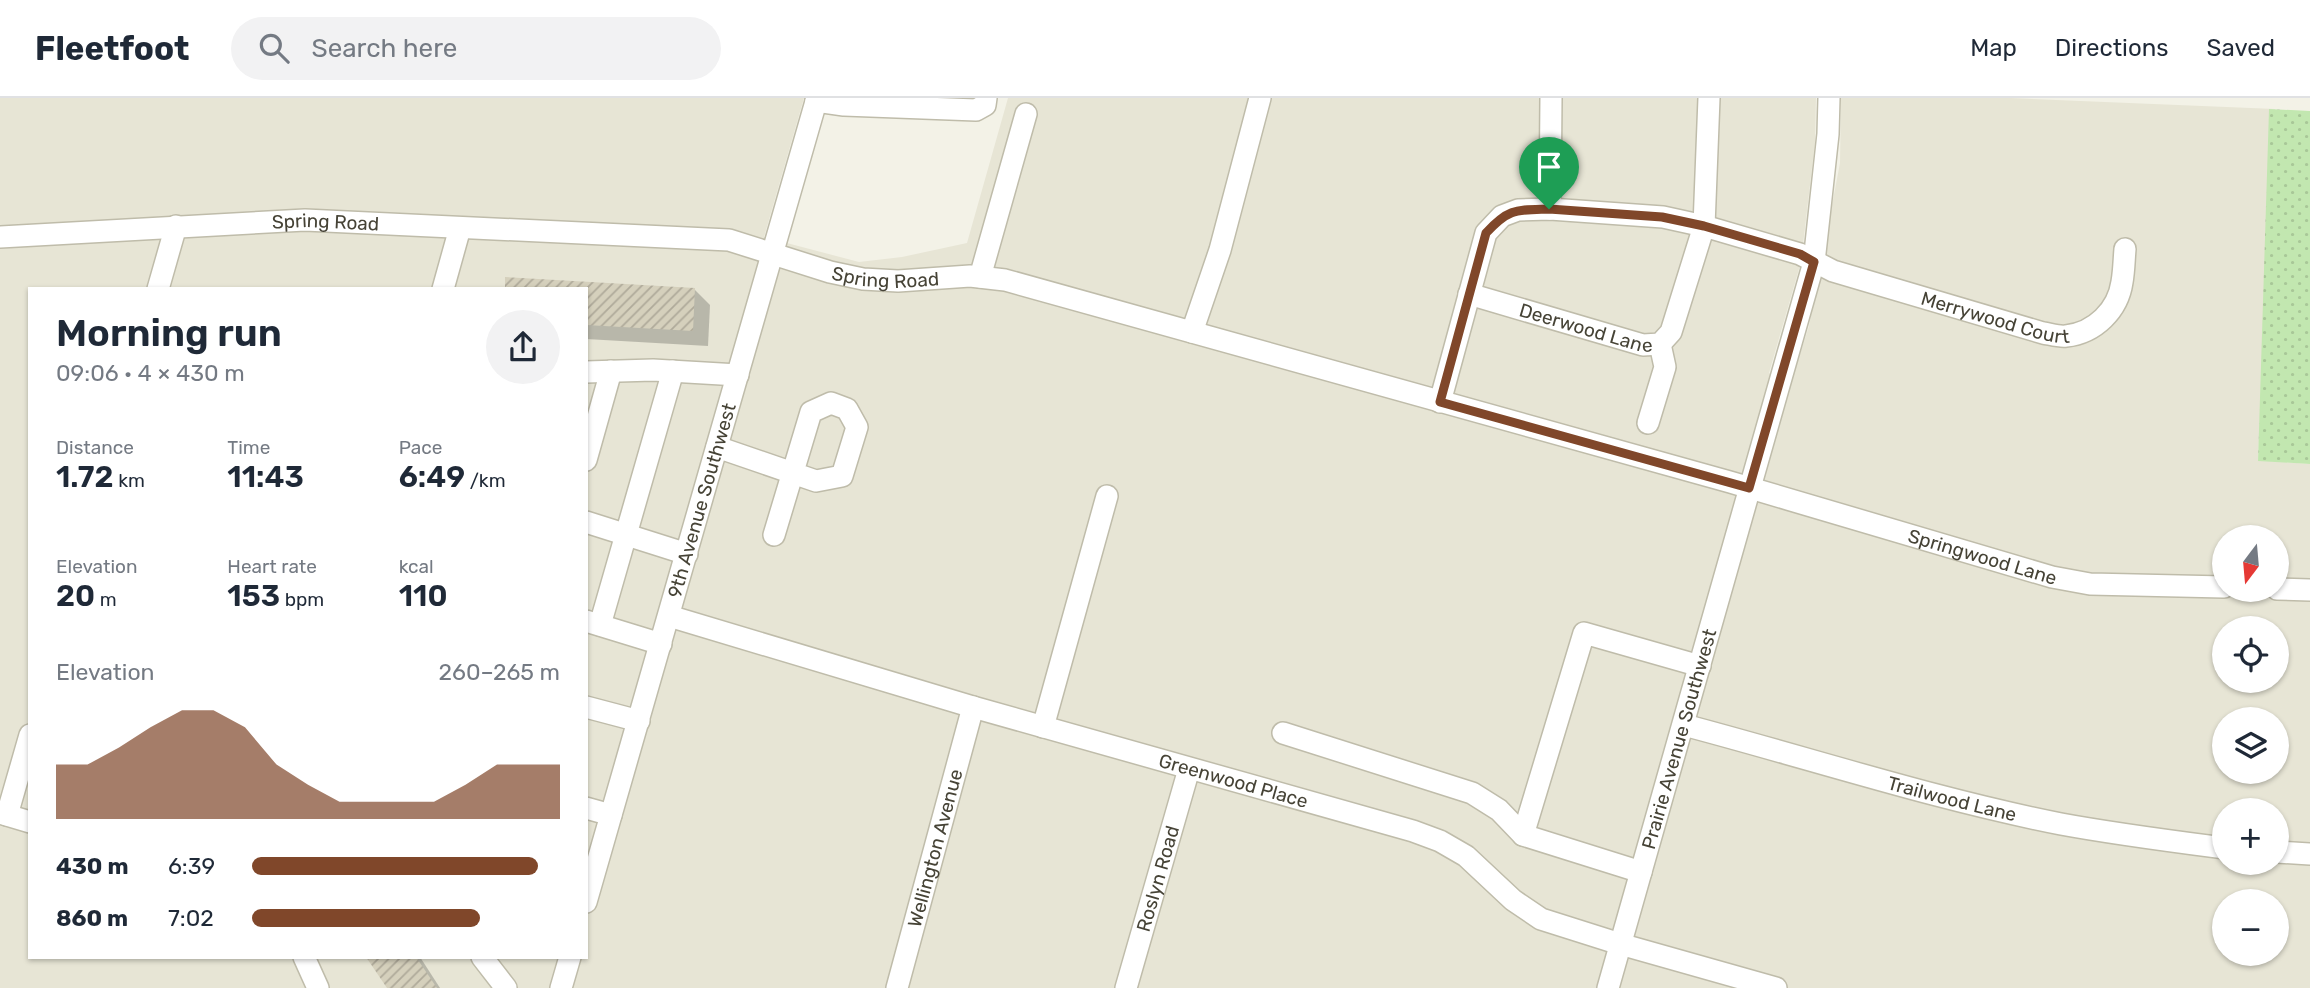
<!DOCTYPE html>
<html lang="en">
<head>
<meta charset="utf-8">
<style>
  body { margin:0; font-family:Rubik,sans-serif; background:#f2f2f3; color:#1f2937; height:100vh; display:flex; flex-direction:column; font-size:26px; white-space:nowrap }
  * { box-sizing:border-box; margin:0 }
  p { font-size:23px; color:#747a83 }
  .icon { flex:none; width:38px; height:38px; fill:none; stroke:currentColor; stroke-width:2; stroke-linecap:round; stroke-linejoin:round }
  .map { position:relative; flex:1; overflow:hidden }
  .side { position:absolute; left:28px; top:189px; width:560px; height:672px; display:flex; flex-direction:column; background:#fff; border-radius:0px; box-shadow:0 2px 5px #0004 }
  .side>* { flex:none }
  .needle { width:46px; rotate:196deg }
  .buttons { position:absolute; left:2212px; top:427px; display:grid; gap:14px }
  .buttons a { display:grid; place-items:center; width:77px; height:77px; border-radius:50%; background:#fff; box-shadow:0 2px 5px #0004; font-size:35px }
  .pin { position:absolute; display:grid; place-items:center; width:60px; height:60px; color:#fff; margin:-72px -30px; border-radius:50% 50% 50% 0; rotate:-45deg; box-shadow:0 0 7px #0007 }
  .pin .icon { rotate:45deg }
  .round { display:grid; place-items:center; flex:none; width:74px; height:74px; border-radius:37px; background:#f2f2f3 }
  .headline { display:flex; align-items:center; justify-content:space-between; height:119px; padding:0 28px }
  h1 { font-size:38px; font-weight:600; line-height:52px }
  .stats { display:grid; grid-template-columns:repeat(3,1fr); gap:10px; height:119px; padding:7px 28px }
  .stats div { display:grid; align-content:center }
  .stats b { font-size:30px; font-weight:600 }
  .stats small { font-size:19px; font-weight:400 }
  .stats p { font-size:19px }
  .chart { height:196px; padding:14px 28px }
  .chart p { display:flex; justify-content:space-between }
  .chart svg { width:100%; height:126px; margin-top:7px; fill:#80472a; opacity:.7 }
  ul { padding:0 28px; list-style:none; font-size:23px }
  li { display:grid; grid-template-columns:112px 84px 1fr; align-items:center; height:52px }
  li i { height:18px; border-radius:9px; background:#80472a }
  header { display:flex; align-items:center; gap:42px; box-sizing:border-box; height:98px; padding:0 35px; background:#fff; border-bottom:2px solid #e0e1e3 }
  header strong { font-size:33px }
  nav { display:flex; gap:38px; margin-inline-start:auto; font-size:24px }
  .search { width:490px; height:63px; background:#f2f2f3; display:flex; align-items:center; gap:18px; box-sizing:border-box; padding:0 24px; border-radius:38px; color:#747a83; font-size:26px }
  .map>svg:first-child { display:block }
  .residential { fill:#e7e5d5; fill-rule:evenodd }
  .park { fill:url(#park-dots) }
  .shadow { fill:#0003 }
  .building { fill:url(#building-hatch) }
  .lines { fill:none; stroke-linecap:round; stroke-linejoin:round }
  .minor-casing { stroke:#bfbcaa; stroke-width:24 }
  .minor { stroke:#fff; stroke-width:21 }
  .route-casing { stroke:#fff; stroke-width:14 }
  .route { stroke:#80472a; stroke-width:9 }
  .labels { text-anchor:middle; stroke-width:6; stroke-linejoin:round; paint-order:stroke }
  .street-label { font-size:19px; fill:#464336; stroke:#fff }
</style>
</head>
<body>
<header>
<strong>Fleetfoot</strong>
<div class="search"><svg class="icon" aria-label="search" viewBox="0 0 24 24"><circle cx="10" cy="10" r="6"/><path d="M15 15l6 6"/></svg>Search here</div>
<nav><a>Map</a><a>Directions</a><a>Saved</a></nav>
</header>
<div class="map">
<svg width="2310" height="890" viewBox="0 0 2310 890">
  <defs>
    <pattern id="park-dots" width="8" height="8" patternUnits="userSpaceOnUse" patternTransform="scale(1.75)"><rect width="8" height="8" fill="#c2e7b0"/><path d="M2 2h.1M6 6h.1" fill="none" stroke="#a8c798" stroke-width="1.8" stroke-linecap="round"/></pattern>
    <pattern id="building-hatch" width="6" height="6" patternUnits="userSpaceOnUse" patternTransform="scale(1.75)"><rect width="6" height="6" fill="#d5d0bc"/><path d="M-1 1l2-2M0 6l6-6M5 7l2-2" fill="none" stroke="#afaa9a"/></pattern>
  </defs>
  <rect width="100%" height="100%" fill="#f3f2e7"/>
  <path class="residential" d="M0 0H804L764 139 859 164 902 159 967 145 1008 0H1816L1815 44 1801 164 1769 275 1791 284 1809 228 1840 65 1841 0H2011L2275 11 2258 362 2310 366V890H555L564 859H586V778L675 457 586 767V191H30V859H560L552 890H0ZM2224 439H2277V492H2224ZM2224 530H2277V583H2224ZM2224 621H2277V674H2224ZM2224 712H2277V765H2224ZM2224 803H2277V856H2224Z"/>
  <polygon class="park" points="2269,11 2310,13 2310,366 2258,363"/>
  <g class="shadow">
    <polygon points="586,191 694,191 710,207 708,248 586,241"/>
    <polygon points="368,859 420,859 440,890 389,890"/>
  </g>
  <g class="building">
    <polygon points="505,179 695,190 693,233 586,227 586,191 505,191"/>
    <polygon points="366,859 416,859 437,890 387,890"/>
  </g>
  <g class="lines">
    <g class="minor-casing">
      <g id="minor">
        <polyline points="816,3 844,7 976,12 985,7 986,0"/>
        <polyline points="1550,111 1551,0"/>
        <path id="s1" d="M0 139 305 122 729 142 830 174 863 181 898 183 970 178 1005 182 1730 384 2052 479 2090 486 2224 489"/>
        <polyline points="980,179 1026,16"/>
        <polyline points="158,191 176,128"/>
        <polyline points="443,191 460,130"/>
        <path id="s2" d="M1469 196 1643 247 1660 246 1671 234 1704 128 1709 0"/>
        <polyline points="1192,234 1220,152 1260,0"/>
        <polyline points="586,274 653,272 738,277"/>
        <path id="s3" d="M1440 304 1486 135 1502 118 1518 112 1550 111 1663 119 1704 128 1800 156 1833 173 2043 235C2050 236 2059 239 2066 238 2095 235 2118 212 2122 184 2124 173 2124 162 2125 151"/>
        <polyline points="1648,325 1665,269 1660,246"/>
        <polyline points="717,349 816,383 842,378 857,329 847,311 831,305 811,314 774,437"/>
        <polyline points="586,362 611,273"/>
        <polyline points="586,424 687,456"/>
        <polyline points="2277,491 2310,492"/>
        <path id="s4" d="M669 518 973 609 1413 733 1440 743 1466 758 1513 802 1541 821 1620 846 1776 890"/>
        <polyline points="586,523 661,546"/>
        <polyline points="600,527 673,273"/>
        <polyline points="586,609 639,623"/>
        <path id="s5" d="M1684 627C1809 660 1934 701 2061 726 2115 736 2170 743 2224 750"/>
        <polyline points="1043,629 1107,398"/>
        <polyline points="1283,635 1472,695 1499,712 1523,737 1641,774"/>
        <polyline points="586,710 611,717"/>
        <polyline points="0,715 30,724"/>
        <polyline points="7,717 30,637"/>
        <polyline points="1523,737 1584,535 1700,568"/>
        <polyline points="2277,754 2310,756"/>
        <path id="s6" d="M586 804 817 0"/>
        <polyline points="304,859 318,890"/>
        <polyline points="482,859 506,890"/>
        <polyline points="561,890 570,859"/>
        <path id="s7" d="M897 890 973 609"/>
        <path id="s8" d="M1126 890 1189 671"/>
        <path id="s9" d="M1608 890 1814 164 1828 36 1829 0"/>
      </g>
    </g>
    <use href="#minor" class="minor"/>
  </g>
  <g class="lines">
    <g class="route-casing">
      <path id="route" d="M1549 111 1662 119 1704 128 1800 156 1814 164 1749 390 1440 304 1486 135C1509 110 1516 112 1549 111Z"/>
    </g>
    <use href="#route" class="route"/>
  </g>
  <g class="labels">
    <g class="street-label">
      <text dy="7" stroke="none"><textPath href="#s1" startOffset="326">Spring Road</textPath></text>
      <text dy="7" stroke="none"><textPath href="#s1" startOffset="892">Spring Road</textPath></text>
      <text dy="7" stroke="none"><textPath href="#s3" startOffset="709">Merrywood Court</textPath></text>
      <text dy="7" stroke="none"><textPath href="#s2" startOffset="122">Deerwood Lane</textPath></text>
      <text dy="7" stroke="none"><textPath href="#s6" startOffset="418">9th Avenue Southwest</textPath></text>
      <text dy="7" stroke="none"><textPath href="#s1" startOffset="2028">Springwood Lane</textPath></text>
      <text dy="7" stroke="none"><textPath href="#s9" startOffset="259">Prairie Avenue Southwest</textPath></text>
      <text dy="7" stroke="none"><textPath href="#s4" startOffset="588">Greenwood Place</textPath></text>
      <text dy="7" stroke="none"><textPath href="#s5" startOffset="278">Trailwood Lane</textPath></text>
      <text dy="7" stroke="none"><textPath href="#s7" startOffset="145">Wellington Avenue</textPath></text>
      <text dy="7" stroke="none"><textPath href="#s8" startOffset="114">Roslyn Road</textPath></text>
    </g>
  </g>
</svg>
<div class="buttons">
<a><svg class="needle" viewBox="-14 -14 28 28"><path d="M0-13l5 13h-10z" fill="#e53935"/><path d="M0 13l5-13h-10z" fill="#747a83"/></svg></a>
<a><svg class="icon" aria-label="locate" viewBox="0 0 24 24"><circle cx="12" cy="12" r="6"/><path d="M12 2v4M12 18v4M2 12h4M18 12h4"/></svg></a>
<a><svg class="icon" aria-label="layers" viewBox="0 0 24 24"><path d="M12 4l9 5-9 5-9-5zM3 14l9 5 9-5"/></svg></a>
<a>+</a>
<a>−</a>
</div>
<div class="pin" style="left:1549px;top:111px;background:#1e9e55"><svg class="icon" aria-label="arrive" viewBox="0 0 24 24"><path d="M6 21V4h12l-3 4 3 4H6"/></svg></div>
<section class="side">
<div class="headline"><div><h1>Morning run</h1><p>09:06 · 4 × 430 m</p></div><a class="round"><svg class="icon" aria-label="share" viewBox="0 0 24 24"><path d="M12 15V3M7 8l5-5 5 5M5 13v7h14v-7"/></svg></a></div>
<div class="stats">
<div><p>Distance</p><b>1.72<small> km</small></b></div>
<div><p>Time</p><b>11:43</b></div>
<div><p>Pace</p><b>6:49<small> /km</small></b></div>
</div>
<div class="stats">
<div><p>Elevation</p><b>20<small> m</small></b></div>
<div><p>Heart rate</p><b>153<small> bpm</small></b></div>
<div><p>kcal</p><b>110</b></div>
</div>
<div class="chart"><p><span>Elevation</span>260–265 m</p>
<svg viewBox="0 0 160 44" preserveAspectRatio="none"><path d="M0 44V25L10 25L20 19L30 12L40 6L50 6L60 12L70 25L80 32L90 38L100 38L110 38L120 38L130 32L140 25L150 25L160 25V44z"/></svg>
</div>
<ul>
<li><b>430 m</b>6:39<i style="width:93%"></i></li>
<li><b>860 m</b>7:02<i style="width:74%"></i></li>
</ul>
</section>
</div>
</body>
</html>
